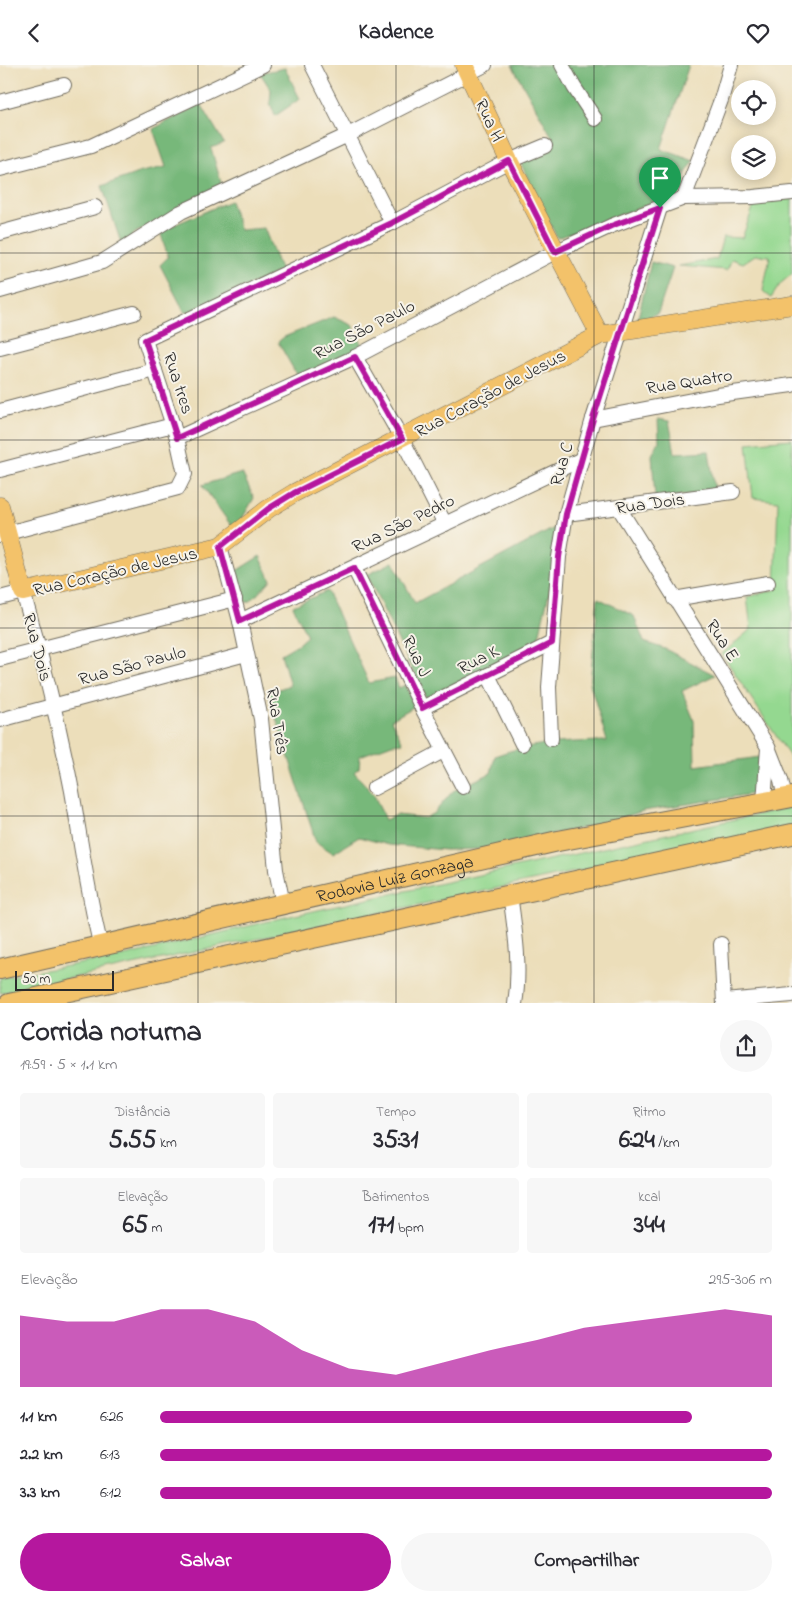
<!DOCTYPE html>
<html lang="pt">
<head>
<meta charset="utf-8">
<style>
  body { margin:0; font-family:"Indie Flower",sans-serif; background:#f7f7f7; color:#2b2b33; height:100vh; display:flex; flex-direction:column; font-size:19px; white-space:nowrap }
  * { box-sizing:border-box; margin:0 }
  p { font-size:16px; color:#7c7c81 }
  .icon { flex:none; width:28px; height:28px; fill:none; stroke:currentColor; stroke-width:2; stroke-linecap:round; stroke-linejoin:round }
  .map { position:relative; height:938px; overflow:hidden }
  .side { display:flex; flex-direction:column; background:#fff; flex:1 }
  .side>* { flex:none }
  .controls { position:absolute; left:731px; top:15px; display:grid; gap:10px }
  .controls a { display:grid; place-items:center; width:45px; height:45px; border-radius:50%; background:#fff; box-shadow:0 2px 12px #0003; font-size:25px }
  .scale { position:absolute; left:15px; bottom:12px; width:99px; box-sizing:border-box; padding-left:5px; border:2px solid #2b2b2b; border-top:0; font-size:14px; line-height:18px; white-space:nowrap; color:#2b2b2b; -webkit-text-stroke:4px #f7f3e8; paint-order:stroke }
  .pin { position:absolute; display:grid; place-items:center; width:42px; height:42px; color:#fff; margin:-51px -21px; border-radius:50% 50% 50% 0; rotate:-45deg; box-shadow:0 0 5px #0007 }
  .pin .icon { rotate:45deg }
  .round { display:grid; place-items:center; flex:none; width:52px; height:52px; border-radius:26px; background:#f7f7f7 }
  .overview { display:flex; align-items:center; justify-content:space-between; height:85px; padding:0 20px }
  h1 { font-size:28px; font-weight:800; line-height:38px }
  .metrics { display:grid; grid-template-columns:repeat(3,1fr); gap:8px; height:85px; padding:5px 20px }
  .metrics div { display:grid; align-content:center; border-radius:5px; background:#f7f7f7; text-align:center }
  .metrics b { font-size:25px; font-weight:800 }
  .metrics small { font-size:14px; font-weight:400 }
  .metrics p { font-size:14px }
  .chart { height:140px; padding:10px 20px }
  .chart p { display:flex; justify-content:space-between }
  .chart svg { width:100%; height:90px; margin-top:5px; fill:#b5179e; opacity:.7 }
  .action { display:flex; gap:10px; margin-top:auto; padding:10px 20px }
  .action a { flex:1; height:58px; border-radius:30px; background:#b5179e; color:#fff; font-size:20px; font-weight:800; line-height:58px; text-align:center }
  .action a+a { background:#f7f7f7; color:#2b2b33 }
  ul { padding:0 20px; list-style:none; font-size:16px }
  li { display:grid; grid-template-columns:80px 60px 1fr; align-items:center; height:38px }
  li i { height:12px; border-radius:6px; background:#b5179e }
  header { display:flex; justify-content:space-between; align-items:center; height:65px; padding:0 20px; background:#fff; font-size:22px; font-weight:800 }
  .map>svg:first-child { display:block }
  .green { fill:#94d890; stroke:#60825e }
  .forest { fill:#77b87a; stroke:#517252 }
  .lines { fill:none; stroke-linecap:round; stroke-linejoin:round }
  .minor-casing { stroke:#6f6a5d; stroke-width:16 }
  .major-casing { stroke:#6f6a5d; stroke-width:19 }
  .highway-casing { stroke:#6f6a5d; stroke-width:22 }
  .minor { stroke:#fff; stroke-width:14 }
  .major { stroke:#f3c26a; stroke-width:18 }
  .highway { stroke:#f3c26a; stroke-width:20 }
  .route-casing { stroke:#fff; stroke-width:10 }
  .route { stroke:#b5179e; stroke-width:6 }
  .grid { fill:none; stroke:#2b2b2b; stroke-width:1; stroke-opacity:0.55 }
  .labels { text-anchor:middle; stroke-width:4; stroke-linejoin:round; paint-order:stroke }
  .street-label { font-size:18px; fill:#2b2b2b; stroke:#f7f3e8 }
</style>
</head>
<body>
<header><svg class="icon" aria-label="back" viewBox="0 0 24 24"><path d="M15 5l-7 7 7 7"/></svg>Kadence<svg class="icon" aria-label="heart" viewBox="0 0 24 24"><path d="M12 20l-8-8c-3-5 5-10 8-4 3-6 11-1 8 4z"/></svg></header>
<div class="map">
<svg width="792" height="939" viewBox="0 0 792 939">
  <rect width="100%" height="100%" fill="#f7f3e8"/>
  <filter id="ink" filterUnits="userSpaceOnUse"><feTurbulence type="fractalNoise" baseFrequency=".02" numOctaves="2"/><feDisplacementMap in="SourceGraphic" scale="10" xChannelSelector="R" yChannelSelector="G"/><feConvolveMatrix kernelMatrix="1 2 1 2 8 2 1 2 1" color-interpolation-filters="sRGB"/></filter>
  <filter id="wash" filterUnits="userSpaceOnUse"><feTurbulence type="fractalNoise" baseFrequency=".0096" numOctaves="4" result="noise"/><feDisplacementMap in="SourceGraphic" scale="20" xChannelSelector="R" yChannelSelector="G"/><feGaussianBlur stdDeviation="1.12" result="paint"/><feColorMatrix in="noise" values="0 0 0 0 0 0 0 0 0 0 0 0 0 0 0 0 0 1.4 0 .05"/><feComposite in="paint" operator="in"/></filter>
  <g filter="url(#wash)">
    <rect width="100%" height="100%" fill="#ecdeba"/>
    <g class="green">
      <polygon points="792,133 792,209 781,218 771,233 763,226 770,191 755,190 743,198 732,194 727,205 679,201 717,194 723,172 742,173 754,140"/>
      <polygon points="792,374 792,695 722,589 751,564 747,532 775,525 778,436 753,433 747,378"/>
      <polygon points="792,742 792,761 0,928 0,913 129,890 286,852"/>
    </g>
    <g class="forest">
      <polygon points="512,0 689,0 661,84 694,96 680,117 647,140 557,173 521,99 555,77"/>
      <polygon points="285,3 300,34 275,51 270,38 271,25 260,8"/>
      <polygon points="201,39 224,78 211,83 222,121 135,168 122,181 102,121 141,107 166,102 153,64"/>
      <polygon points="230,136 240,165 264,163 281,206 185,248 160,200 168,192 160,166"/>
      <polygon points="651,197 673,203 658,248 637,257"/>
      <polygon points="334,252 352,260 364,283 298,312 278,277 284,272"/>
      <polygon points="658,354 669,356 675,388 709,386 715,427 655,433 652,390 659,376"/>
      <polygon points="242,408 254,433 235,466 202,420"/>
      <polygon points="556,462 551,519 538,576 427,636 367,510 393,497 415,538"/>
      <polygon points="260,491 271,515 251,536 238,538 233,508"/>
      <path d="M327 526 369 618 395 613 399 623 405 620 415 641 391 655 403 678 392 679 360 691 359 703 354 707 374 730 385 755 396 750 425 753 434 748 453 726 491 708 495 691C531 677 569 677 607 676L590 619 598 533 634 551 644 577 665 584 715 610 682 626 694 655 695 701 760 692 758 728 643 746 602 759 481 784 446 785 388 780 359 772 333 788 316 777 268 628 290 620 281 589 298 579 307 571 293 541Z"/>
    </g>
  </g>
  <g filter="url(#ink)">
    <g class="lines">
      <g class="minor-casing">
        <g id="minor">
          <polyline points="312,0 392,158"/>
          <polyline points="562,0 574,22 595,54"/>
          <polyline points="0,37 64,20"/>
          <polyline points="0,104 91,81 263,0"/>
          <polyline points="684,133 721,35 731,0"/>
          <polyline points="0,168 95,142"/>
          <polyline points="0,226 102,197 181,147 348,70 485,0"/>
          <polyline points="0,283 134,248"/>
          <polyline points="355,292 402,374 445,459"/>
          <polyline points="0,346 155,305"/>
          <polyline points="593,354 718,330 792,320"/>
          <polyline points="177,373 355,292 555,187 611,161 684,133 753,132 792,128"/>
          <polyline points="0,405 173,360"/>
          <polyline points="619,443 768,682 781,715 785,733"/>
          <polyline points="566,449 733,427"/>
          <polyline points="0,470 178,423 185,409 177,373 145,275 392,158 509,96 545,81"/>
          <polyline points="220,481 240,556 261,654 276,805 283,839"/>
          <polyline points="354,503 422,643 463,722"/>
          <path d="M0 533 23 527C42 592 59 659 72 726 81 778 88 830 101 882"/>
          <polyline points="674,534 768,518"/>
          <polyline points="240,556 582,394"/>
          <polyline points="0,594 235,534"/>
          <polyline points="488,610 522,679"/>
          <polyline points="422,643 552,578"/>
          <polyline points="0,655 246,589"/>
          <polyline points="551,674 549,622 559,492 566,449 593,354 660,143"/>
          <polyline points="374,723 443,686"/>
          <polyline points="764,737 768,683"/>
          <path d="M510 829C515 866 521 902 515 939"/>
          <polyline points="721,879 724,939"/>
          <polyline points="724,936 792,930"/>
        </g>
      </g>
      <g class="major-casing">
        <g id="major">
          <polyline points="464,0 509,96 600,270"/>
          <polyline points="0,441 23,527 220,481 268,444 294,428 600,270 792,240"/>
        </g>
      </g>
      <g class="highway-casing">
        <g id="highway">
          <path id="s1" d="M0 904 558 776 792 732"/>
          <polyline points="9,939 792,769"/>
        </g>
      </g>
      <use href="#minor" class="minor"/>
      <use href="#major" class="major"/>
      <use href="#highway" class="highway"/>
    </g>
  </g>
  <g class="lines" filter="url(#ink)">
    <g class="route-casing">
      <polygon id="route" points="509,96 555,187 611,161 660,143 593,354 566,449 559,492 552,578 422,643 354,503 240,556 220,482 268,444 294,428 402,374 355,292 177,373 145,275 392,158"/>
    </g>
    <use href="#route" class="route"/>
  </g>
  <path class="grid" d="M198 0V939M396 0V939M594 0V939M0 188H792M0 375H792M0 563H792M0 751H792"/>
  <g class="labels">
    <g class="street-label">
      <text transform="translate(490 55) rotate(65)" y="6">Rua H</text>
      <text transform="translate(364 264) rotate(-27)" y="6">Rua São Paulo</text>
      <text transform="translate(689 316) rotate(-9)" y="6">Rua Quatro</text>
      <text transform="translate(179 318) rotate(72)" y="6">Rua tres</text>
      <text transform="translate(490 328) rotate(-28)" y="6">Rua Coração de Jesus</text>
      <text transform="translate(561 399) rotate(-74)" y="6">Rua C</text>
      <text transform="translate(650 438) rotate(-8)" y="6">Rua Dois</text>
      <text transform="translate(403 458) rotate(-26)" y="6">Rua São Pedro</text>
      <text transform="translate(115 506) rotate(-13)" y="6">Rua Coração de Jesus</text>
      <text transform="translate(723 575) rotate(57)" y="6">Rua E</text>
      <text transform="translate(38 582) rotate(75)" y="6">Rua Dois</text>
      <text transform="translate(417 591) rotate(64)" y="6">Rua J</text>
      <text transform="translate(478 594) rotate(-27)" y="6">Rua K</text>
      <text transform="translate(132 600) rotate(-15)" y="6">Rua São Paulo</text>
      <text transform="translate(278 656) rotate(81)" y="6">Rua Três</text>
      <text dy="6" stroke="none"><textPath href="#s1" startOffset="405">Rodovia Luiz Gonzaga</textPath></text>
    </g>
  </g>
</svg>
<div class="controls">
<a><svg class="icon" aria-label="locate" viewBox="0 0 24 24"><circle cx="12" cy="12" r="6"/><path d="M12 2v4M12 18v4M2 12h4M18 12h4"/></svg></a>
<a><svg class="icon" aria-label="layers" viewBox="0 0 24 24"><path d="M12 4l9 5-9 5-9-5zM3 14l9 5 9-5"/></svg></a>
</div>
<div class="scale">50 m</div>
<div class="pin" style="left:660px;top:143px;background:#1e9e55"><svg class="icon" aria-label="arrive" viewBox="0 0 24 24"><path d="M6 21V4h12l-3 4 3 4H6"/></svg></div>
</div>
<section class="side">
<div class="overview"><div><h1>Corrida noturna</h1><p>19:59 · 5 × 1.1 km</p></div><a class="round"><svg class="icon" aria-label="share" viewBox="0 0 24 24"><path d="M12 15V3M7 8l5-5 5 5M5 13v7h14v-7"/></svg></a></div>
<div class="metrics">
<div><p>Distância</p><b>5.55<small> km</small></b></div>
<div><p>Tempo</p><b>35:31</b></div>
<div><p>Ritmo</p><b>6:24<small> /km</small></b></div>
</div>
<div class="metrics">
<div><p>Elevação</p><b>65<small> m</small></b></div>
<div><p>Batimentos</p><b>171<small> bpm</small></b></div>
<div><p>kcal</p><b>344</b></div>
</div>
<div class="chart"><p><span>Elevação</span>295–306 m</p>
<svg viewBox="0 0 160 44" preserveAspectRatio="none"><path d="M0 44V9L10 12L20 12L30 6L40 6L50 12L60 26L70 35L80 38L90 32L100 26L110 21L120 15L130 12L140 9L150 6L160 9V44z"/></svg>
</div>
<ul>
<li><b>1.1 km</b>6:26<i style="width:87%"></i></li>
<li><b>2.2 km</b>6:13<i style="width:100%"></i></li>
<li><b>3.3 km</b>6:12<i style="width:100%"></i></li>
</ul>
<div class="action"><a>Salvar</a><a>Compartilhar</a></div>
</section>
</body>
</html>
